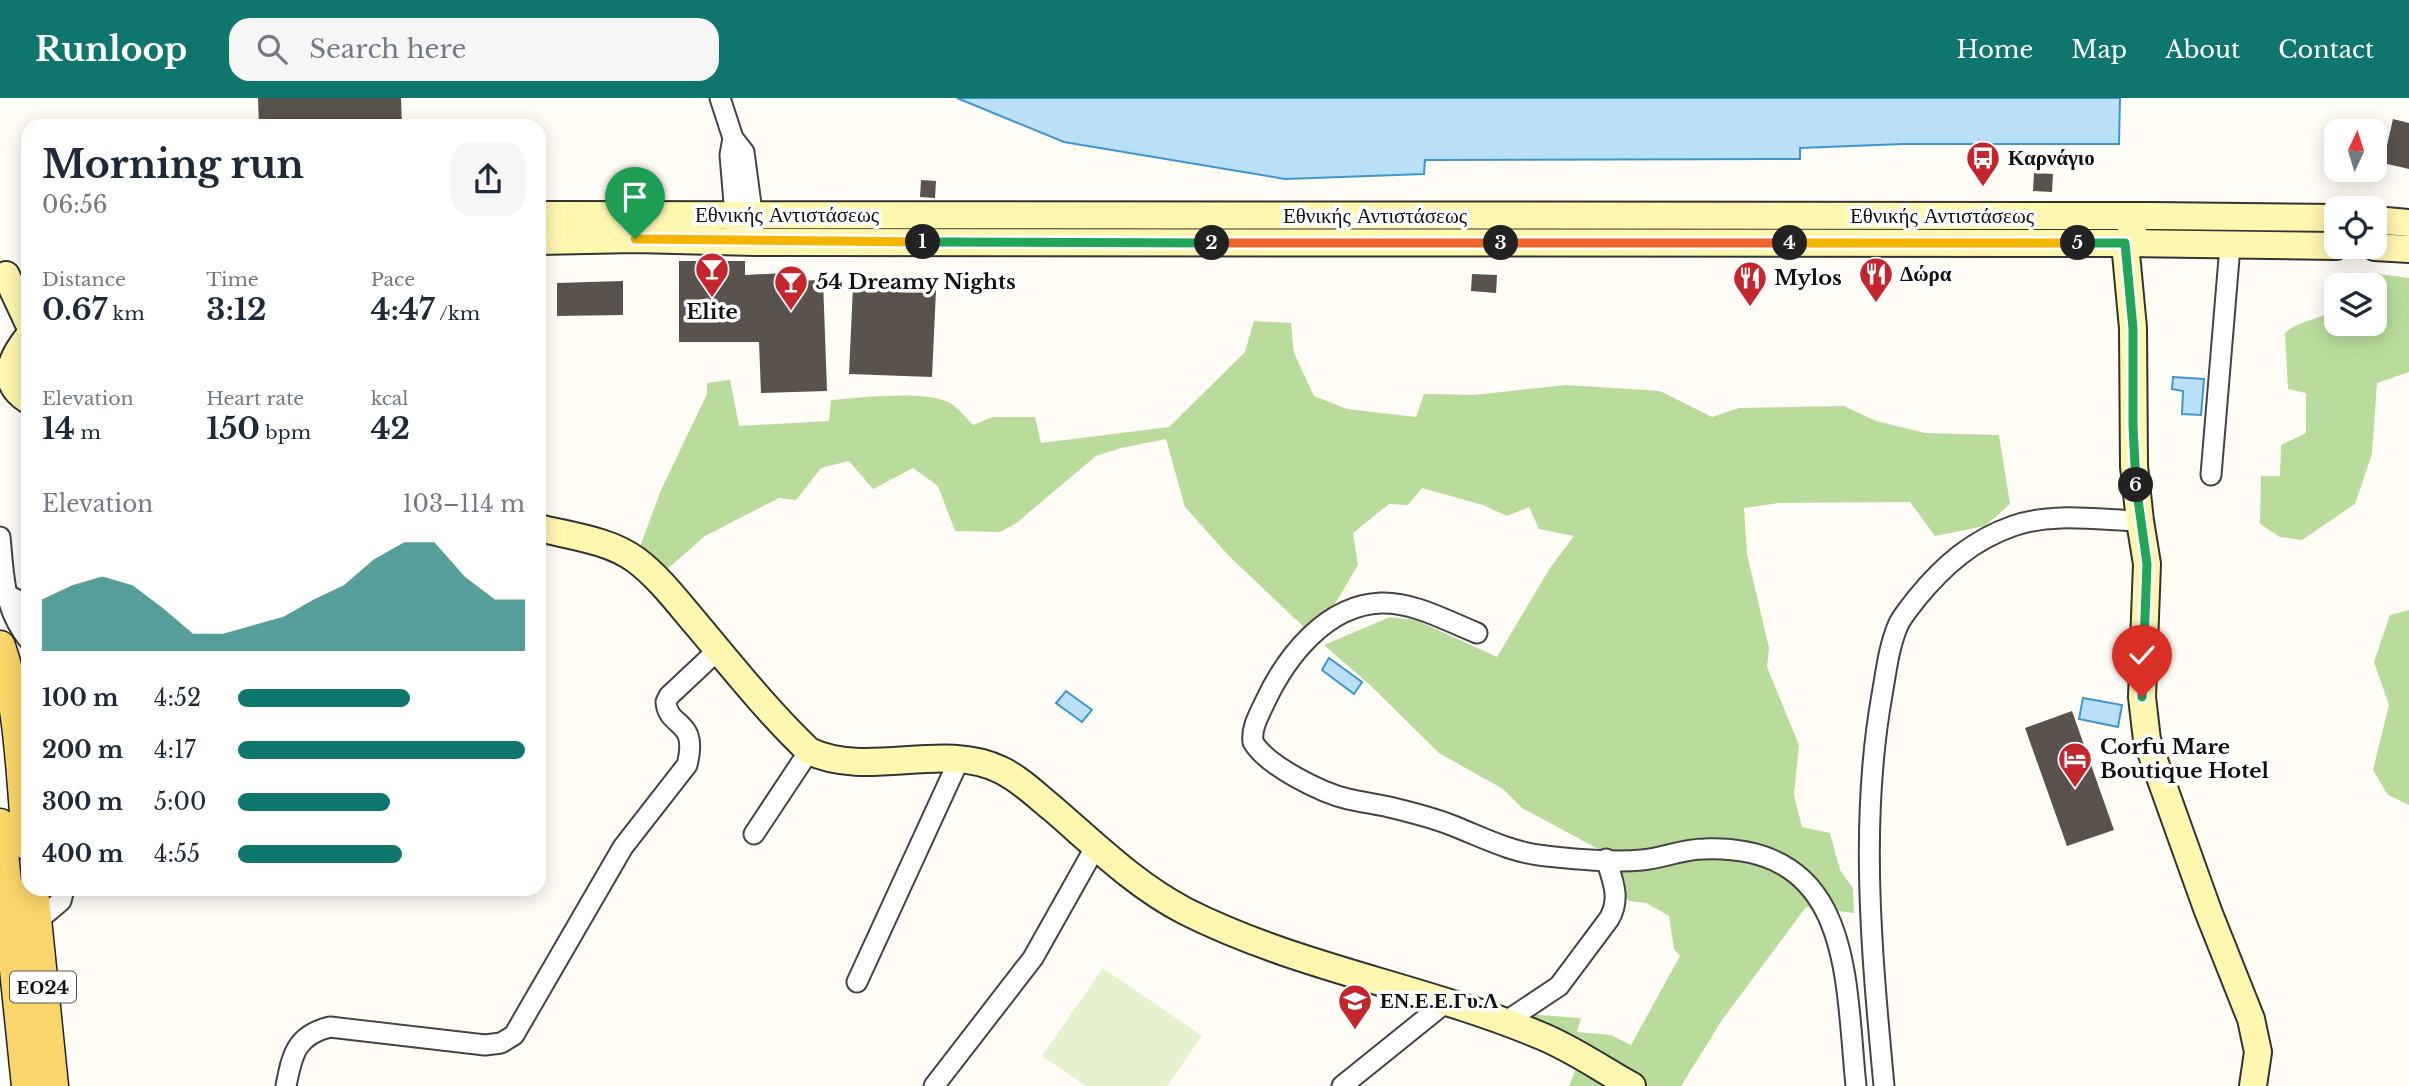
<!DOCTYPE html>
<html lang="en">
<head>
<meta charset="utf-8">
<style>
  body { margin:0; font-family:"Libre Baskerville",serif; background:#f6f6f7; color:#1f2937; height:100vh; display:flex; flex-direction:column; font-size:26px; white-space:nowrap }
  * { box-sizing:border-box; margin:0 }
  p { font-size:23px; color:#747a83 }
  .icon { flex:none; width:38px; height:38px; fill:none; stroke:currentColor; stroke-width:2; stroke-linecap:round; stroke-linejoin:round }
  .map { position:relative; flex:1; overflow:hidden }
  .drawer { position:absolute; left:21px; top:21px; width:525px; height:777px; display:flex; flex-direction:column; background:#fff; border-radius:21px; box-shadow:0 4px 18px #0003 }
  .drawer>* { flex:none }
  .needle { width:46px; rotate:4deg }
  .fabs { position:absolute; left:2324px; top:21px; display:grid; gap:14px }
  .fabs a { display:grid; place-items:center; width:63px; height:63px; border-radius:14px; background:#fff; box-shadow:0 4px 18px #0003; font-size:35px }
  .pin { position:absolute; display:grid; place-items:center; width:60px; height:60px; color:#fff; margin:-72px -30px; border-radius:50% 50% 50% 0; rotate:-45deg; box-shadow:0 0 7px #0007 }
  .pin .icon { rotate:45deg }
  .km { position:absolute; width:35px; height:35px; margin:-18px; border-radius:50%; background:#222; color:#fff; font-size:19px; line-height:35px; text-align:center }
  .round { display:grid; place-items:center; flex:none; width:74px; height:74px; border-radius:21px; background:#f6f6f7 }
  .overview { display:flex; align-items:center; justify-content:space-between; height:119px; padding:0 21px }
  h1 { font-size:38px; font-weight:700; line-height:52px }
  .stats { display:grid; grid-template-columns:repeat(3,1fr); gap:10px; height:119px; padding:7px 21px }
  .stats div { display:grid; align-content:center }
  .stats b { font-size:30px; font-weight:700 }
  .stats small { font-size:19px; font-weight:400 }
  .stats p { font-size:19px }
  .chart { height:196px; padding:14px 21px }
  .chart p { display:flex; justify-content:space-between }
  .chart svg { width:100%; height:126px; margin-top:7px; fill:#0f766e; opacity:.7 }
  ul { padding:0 21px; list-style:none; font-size:23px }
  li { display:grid; grid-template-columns:112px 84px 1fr; align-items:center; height:52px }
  li i { height:18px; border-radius:9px; background:#0f766e }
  header { display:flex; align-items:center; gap:42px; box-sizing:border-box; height:98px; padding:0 35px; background:#0f766e; color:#fff }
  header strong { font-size:33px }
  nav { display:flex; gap:38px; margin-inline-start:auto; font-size:24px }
  .search { width:490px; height:63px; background:#f6f6f7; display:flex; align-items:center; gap:18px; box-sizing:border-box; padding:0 24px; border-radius:21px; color:#747a83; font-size:26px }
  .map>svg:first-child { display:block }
  .forest { fill:#b9dc9c }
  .pitch { fill:#e6f2cf }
  .water { fill:#b9e0f7; stroke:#3f96cf; stroke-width:2 }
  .building { fill:#5a524d }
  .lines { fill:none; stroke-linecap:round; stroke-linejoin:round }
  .street-casing { stroke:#444; stroke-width:23 }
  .secondary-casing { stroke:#333; stroke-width:30 }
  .primary-casing { stroke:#222; stroke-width:33 }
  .street { stroke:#fff; stroke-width:19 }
  .secondary { stroke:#fff6b0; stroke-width:26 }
  .primary { stroke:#f9d66b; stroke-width:30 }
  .split-1-casing { stroke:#fff; stroke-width:14 }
  .split-2-casing { stroke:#fff; stroke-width:14 }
  .split-3-casing { stroke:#fff; stroke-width:14 }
  .split-4-casing { stroke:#fff; stroke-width:14 }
  .split-5-casing { stroke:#fff; stroke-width:14 }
  .split-6-casing { stroke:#fff; stroke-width:14 }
  .split-7-casing { stroke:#fff; stroke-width:14 }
  .split-1 { stroke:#f5b400; stroke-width:9 }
  .split-2 { stroke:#22a559; stroke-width:9 }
  .split-3 { stroke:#f0652b; stroke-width:9 }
  .split-4 { stroke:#f0652b; stroke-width:9 }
  .split-5 { stroke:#f5b400; stroke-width:9 }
  .split-6 { stroke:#22a559; stroke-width:9 }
  .split-7 { stroke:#22a559; stroke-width:9 }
  .labels { text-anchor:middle; stroke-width:7; stroke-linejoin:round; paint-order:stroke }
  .shield { fill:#fff; stroke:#585858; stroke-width:2 }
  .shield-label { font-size:19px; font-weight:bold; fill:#111 }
  .poi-label { font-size:21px; font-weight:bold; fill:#111; stroke:#fff; text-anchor:start }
  .street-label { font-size:21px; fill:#111; stroke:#fff }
</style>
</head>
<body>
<header>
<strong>Runloop</strong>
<div class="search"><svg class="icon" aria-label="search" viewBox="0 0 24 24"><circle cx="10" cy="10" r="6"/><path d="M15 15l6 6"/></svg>Search here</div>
<nav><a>Home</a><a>Map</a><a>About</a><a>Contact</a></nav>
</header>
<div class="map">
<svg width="2409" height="988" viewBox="0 0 2409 988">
  <rect width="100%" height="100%" fill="#fffdf5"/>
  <g class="forest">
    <path d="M2379 176 2409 180V274L2377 285 2372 356 2355 406 2302 442 2280 439 2260 426 2261 378H2280L2281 347 2306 335V295L2288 291 2285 235C2300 221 2322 223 2336 209V226H2375V187H2360Z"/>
    <path d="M1254 223 1291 225 1294 255 1314 298 1347 311 1416 319 1424 296 1474 297 1566 287 1660 293 1712 319 1739 310 1844 308 1876 323 1925 335 1999 337 2010 406 1985 428 1935 438 1910 404 1779 405 1744 410 1747 456 1769 550 1767 569 1799 647 1794 697 1802 729 1830 735 1840 772 1853 790 1854 815 1806 809 1722 922 1681 988H1647L1628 977 1621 988H1569L1583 953 1518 922 1530 913 1539 917 1581 920 1577 934 1611 937 1631 947 1680 858 1674 851 1669 818 1646 805 1629 803 1603 776 1602 753 1522 710 1503 691 1439 655 1370 587 1324 547 1390 519 1416 522 1497 559 1550 470 1574 438 1539 431 1529 409 1507 418 1483 407 1422 390 1408 407 1389 406 1353 435 1358 467 1333 509 1308 533 1229 458 1185 409 1166 341 1121 350 1096 358 1015 426 1000 434 955 433 938 388 913 370 873 391 849 363 821 370 796 402 779 400 705 438 664 474 635 462 661 392 707 296V285L730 282 739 328 829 323 831 302C860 300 923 292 948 304 958 309 965 319 973 327L993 319H1035L1041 345 1169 329 1245 254Z"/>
    <polygon points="2409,512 2409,707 2388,697 2373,672 2389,607 2374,564 2390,517"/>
  </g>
  <polygon class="pitch" points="1103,870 1202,938 1167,988 1086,988 1042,958"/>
  <g class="water">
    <polygon points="957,0 2120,0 2119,46 1903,46 1800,50 1800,61 1425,62 1424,76 1285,81 1064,44"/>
    <polygon points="2173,279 2204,281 2201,317 2182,316 2183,293 2172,291"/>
    <polygon points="1329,560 1362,584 1354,596 1322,572"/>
    <polygon points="1066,593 1092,612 1082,624 1056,605"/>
    <polygon points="2083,600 2122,607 2118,629 2079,621"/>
  </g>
  <g class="building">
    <polygon points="258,0 401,0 402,28 259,28"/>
    <polygon points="2393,21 2409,25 2409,71 2383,65"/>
    <polygon points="2034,75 2053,76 2052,94 2033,93"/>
    <polygon points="921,82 936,83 935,100 920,99"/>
    <polygon points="679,163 745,163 745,177 785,175 785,183 823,182 827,293 761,295 759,244 679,244"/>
    <polygon points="1472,176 1497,177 1496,195 1471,193"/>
    <polygon points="623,183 623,217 557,218 557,185"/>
    <polygon points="853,188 936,192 932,279 849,276"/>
    <polygon points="2072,613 2114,732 2067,748 2025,630"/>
  </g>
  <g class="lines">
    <g class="street-casing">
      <g id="street">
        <polyline points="720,0 733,40 744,54 754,129"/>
        <polyline points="733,40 730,57 736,129"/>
        <polyline points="2211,377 2230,148"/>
        <path d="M0 439C4 478 3 509 28 541"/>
        <polyline points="7,497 28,507"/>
        <path d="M1477 535C1447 523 1414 504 1381 505 1326 507 1286 559 1265 604 1259 617 1251 630 1253 644 1267 668 1322 695 1348 701 1361 704 1376 706 1389 709 1410 714 1431 719 1451 727 1482 739 1512 755 1546 758 1575 761 1613 765 1642 762 1663 760 1683 751 1704 751 1853 746 1845 880 1856 988"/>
        <polyline points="754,736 809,653"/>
        <polyline points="36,824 61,803 64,791"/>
        <polyline points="857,884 959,662"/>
        <path d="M1505 924 1559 888 1609 821C1621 801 1613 783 1606 761"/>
        <path d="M286 988C292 957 296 937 330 929L485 947 501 945 514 937 623 749 687 667C699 620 668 631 666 604L669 598 718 552"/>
        <polyline points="934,988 1033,860 1096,748"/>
        <polyline points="1342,988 1445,905"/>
        <path d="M1884 988C1872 859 1859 726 1882 597 1886 574 1889 547 1899 525 1904 516 1911 508 1917 500 1944 467 1973 442 2013 428 2053 414 2099 422 2140 423"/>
      </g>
    </g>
    <g class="secondary-casing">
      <g id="secondary">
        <polyline points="539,117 2154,118 2336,120"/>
        <polyline points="2375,122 2409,125"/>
        <polyline points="2133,132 2125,145 2133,230 2134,368 2140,423 2147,466 2142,599 2147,642 2155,665 2208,813 2251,921 2258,954 2253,988"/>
        <polyline points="539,143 635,141 755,144 2125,145 2336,148"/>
        <polyline points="2375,149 2409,151"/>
        <polyline points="6,177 28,224"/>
        <path d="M28 239C10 262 0 284 28 302"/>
        <path d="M539 430C570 438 609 442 636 462 660 480 679 506 698 528 734 571 769 615 809 653 868 681 943 643 1001 672 1020 681 1036 697 1052 710 1095 747 1135 787 1185 813 1298 870 1424 889 1539 937 1572 950 1601 971 1632 988"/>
      </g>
    </g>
    <g class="primary-casing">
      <g id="primary">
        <path d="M0 548C21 610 21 681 28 747"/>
        <polyline points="0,726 27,988"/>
        <polyline points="33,791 53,988"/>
      </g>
    </g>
    <use href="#street" class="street"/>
    <use href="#secondary" class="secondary"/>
    <use href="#primary" class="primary"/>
  </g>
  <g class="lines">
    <g class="split-1-casing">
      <polyline id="split-1" points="635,141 923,144"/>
    </g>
    <g class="split-2-casing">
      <polyline id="split-2" points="923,144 1212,145"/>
    </g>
    <g class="split-3-casing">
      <polyline id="split-3" points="1212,145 1501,145"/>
    </g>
    <g class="split-4-casing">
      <polyline id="split-4" points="1501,145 1790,145"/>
    </g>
    <g class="split-5-casing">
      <polyline id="split-5" points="1790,145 2078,145"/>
    </g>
    <g class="split-6-casing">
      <polyline id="split-6" points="2078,145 2125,145 2133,230 2133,328 2136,387"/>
    </g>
    <g class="split-7-casing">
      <polyline id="split-7" points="2136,387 2147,466 2142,599"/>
    </g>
    <use href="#split-1" class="split-1"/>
    <use href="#split-2" class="split-2"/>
    <use href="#split-3" class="split-3"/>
    <use href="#split-4" class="split-4"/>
    <use href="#split-5" class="split-5"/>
    <use href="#split-6" class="split-6"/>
    <use href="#split-7" class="split-7"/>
  </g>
  <defs>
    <g id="bus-pin" transform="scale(1.75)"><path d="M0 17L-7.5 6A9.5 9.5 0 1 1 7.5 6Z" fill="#c4262e" stroke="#fff"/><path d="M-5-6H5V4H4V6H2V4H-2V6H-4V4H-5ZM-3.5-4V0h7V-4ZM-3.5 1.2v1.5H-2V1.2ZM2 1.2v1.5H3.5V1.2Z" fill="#fff"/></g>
    <g id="bar-pin" transform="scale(1.75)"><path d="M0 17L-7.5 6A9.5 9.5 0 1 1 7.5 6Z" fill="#c4262e" stroke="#fff"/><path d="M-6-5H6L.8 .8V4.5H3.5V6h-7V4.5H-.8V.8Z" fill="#fff"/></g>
    <g id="restaurant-pin" transform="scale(1.75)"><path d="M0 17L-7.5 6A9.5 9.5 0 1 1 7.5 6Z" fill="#c4262e" stroke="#fff"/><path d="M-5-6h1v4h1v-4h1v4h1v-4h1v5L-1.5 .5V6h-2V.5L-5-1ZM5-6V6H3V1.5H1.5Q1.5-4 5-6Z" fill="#fff"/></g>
    <g id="hotel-pin" transform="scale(1.75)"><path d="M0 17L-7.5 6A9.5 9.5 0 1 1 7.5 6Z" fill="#c4262e" stroke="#fff"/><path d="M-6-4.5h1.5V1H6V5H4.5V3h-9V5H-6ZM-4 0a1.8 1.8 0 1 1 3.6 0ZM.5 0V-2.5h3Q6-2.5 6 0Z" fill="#fff"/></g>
    <g id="school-pin" transform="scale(1.75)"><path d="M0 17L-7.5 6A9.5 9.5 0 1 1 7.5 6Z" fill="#c4262e" stroke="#fff"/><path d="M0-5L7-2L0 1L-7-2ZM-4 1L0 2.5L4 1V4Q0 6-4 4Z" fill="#fff"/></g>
  </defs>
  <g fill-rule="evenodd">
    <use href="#bus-pin" x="1983" y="60"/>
    <use href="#bar-pin" x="712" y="171"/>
    <use href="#restaurant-pin" x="1876" y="176"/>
    <use href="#restaurant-pin" x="1750" y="180"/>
    <use href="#bar-pin" x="791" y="184"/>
    <use href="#hotel-pin" x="2075" y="661"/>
    <use href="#school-pin" x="1355" y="903"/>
  </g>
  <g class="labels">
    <rect class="shield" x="10" y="873.5" width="66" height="31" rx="5"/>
    <g class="shield-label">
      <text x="43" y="896">ΕΟ24</text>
    </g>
    <g class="poi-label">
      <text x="2008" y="67">Καρνάγιο</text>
      <text x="1900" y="183">Δώρα</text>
      <text x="1774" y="187">Mylos</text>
      <text x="816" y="191">54 Dreamy Nights</text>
      <text x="712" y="221" text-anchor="middle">Elite</text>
      <text x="2100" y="656">Corfu Mare<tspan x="2100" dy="24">Boutique Hotel</tspan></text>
      <text x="1380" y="910">ΕΝ.Ε.Ε.Γυ.Λ</text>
    </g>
    <g class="street-label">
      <text x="787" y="124">Εθνικής Αντιστάσεως</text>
      <text x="1375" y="125">Εθνικής Αντιστάσεως</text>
      <text x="1942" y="125">Εθνικής Αντιστάσεως</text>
    </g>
  </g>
</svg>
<div class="fabs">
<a><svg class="needle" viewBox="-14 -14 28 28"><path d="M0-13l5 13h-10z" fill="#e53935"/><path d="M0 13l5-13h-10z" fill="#747a83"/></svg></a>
<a><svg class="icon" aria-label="locate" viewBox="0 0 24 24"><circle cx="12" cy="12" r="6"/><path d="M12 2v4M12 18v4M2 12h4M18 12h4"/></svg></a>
<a><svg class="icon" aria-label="layers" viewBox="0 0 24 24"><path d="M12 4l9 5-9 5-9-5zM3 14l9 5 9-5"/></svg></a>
</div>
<div class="pin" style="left:635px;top:141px;background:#1e9e55"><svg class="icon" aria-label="arrive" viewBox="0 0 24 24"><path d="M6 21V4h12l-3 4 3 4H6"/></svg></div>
<div class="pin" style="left:2142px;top:599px;background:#d93025"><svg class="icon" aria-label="check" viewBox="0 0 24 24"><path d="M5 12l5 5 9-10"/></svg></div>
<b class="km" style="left:923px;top:144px">1</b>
<b class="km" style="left:1212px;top:145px">2</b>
<b class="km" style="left:1501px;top:145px">3</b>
<b class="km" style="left:1790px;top:145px">4</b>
<b class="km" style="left:2078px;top:145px">5</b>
<b class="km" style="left:2136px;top:387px">6</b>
<section class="drawer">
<div class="overview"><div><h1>Morning run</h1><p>06:56</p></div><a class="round"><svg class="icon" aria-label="share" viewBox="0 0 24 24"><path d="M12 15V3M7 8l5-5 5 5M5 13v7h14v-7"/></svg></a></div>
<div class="stats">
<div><p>Distance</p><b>0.67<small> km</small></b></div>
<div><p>Time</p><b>3:12</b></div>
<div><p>Pace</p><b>4:47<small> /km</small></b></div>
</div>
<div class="stats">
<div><p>Elevation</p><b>14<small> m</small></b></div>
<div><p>Heart rate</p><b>150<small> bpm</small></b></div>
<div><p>kcal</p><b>42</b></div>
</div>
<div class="chart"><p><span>Elevation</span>103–114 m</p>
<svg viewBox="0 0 160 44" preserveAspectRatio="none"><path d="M0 44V26L10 21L20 18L30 21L40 29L50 38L60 38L70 35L80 32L90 26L100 21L110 12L120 6L130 6L140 18L150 26L160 26V44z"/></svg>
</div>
<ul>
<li><b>100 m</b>4:52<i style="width:60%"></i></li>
<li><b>200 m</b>4:17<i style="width:100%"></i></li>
<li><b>300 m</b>5:00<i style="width:53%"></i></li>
<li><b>400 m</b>4:55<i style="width:57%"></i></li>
</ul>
</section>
</div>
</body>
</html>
